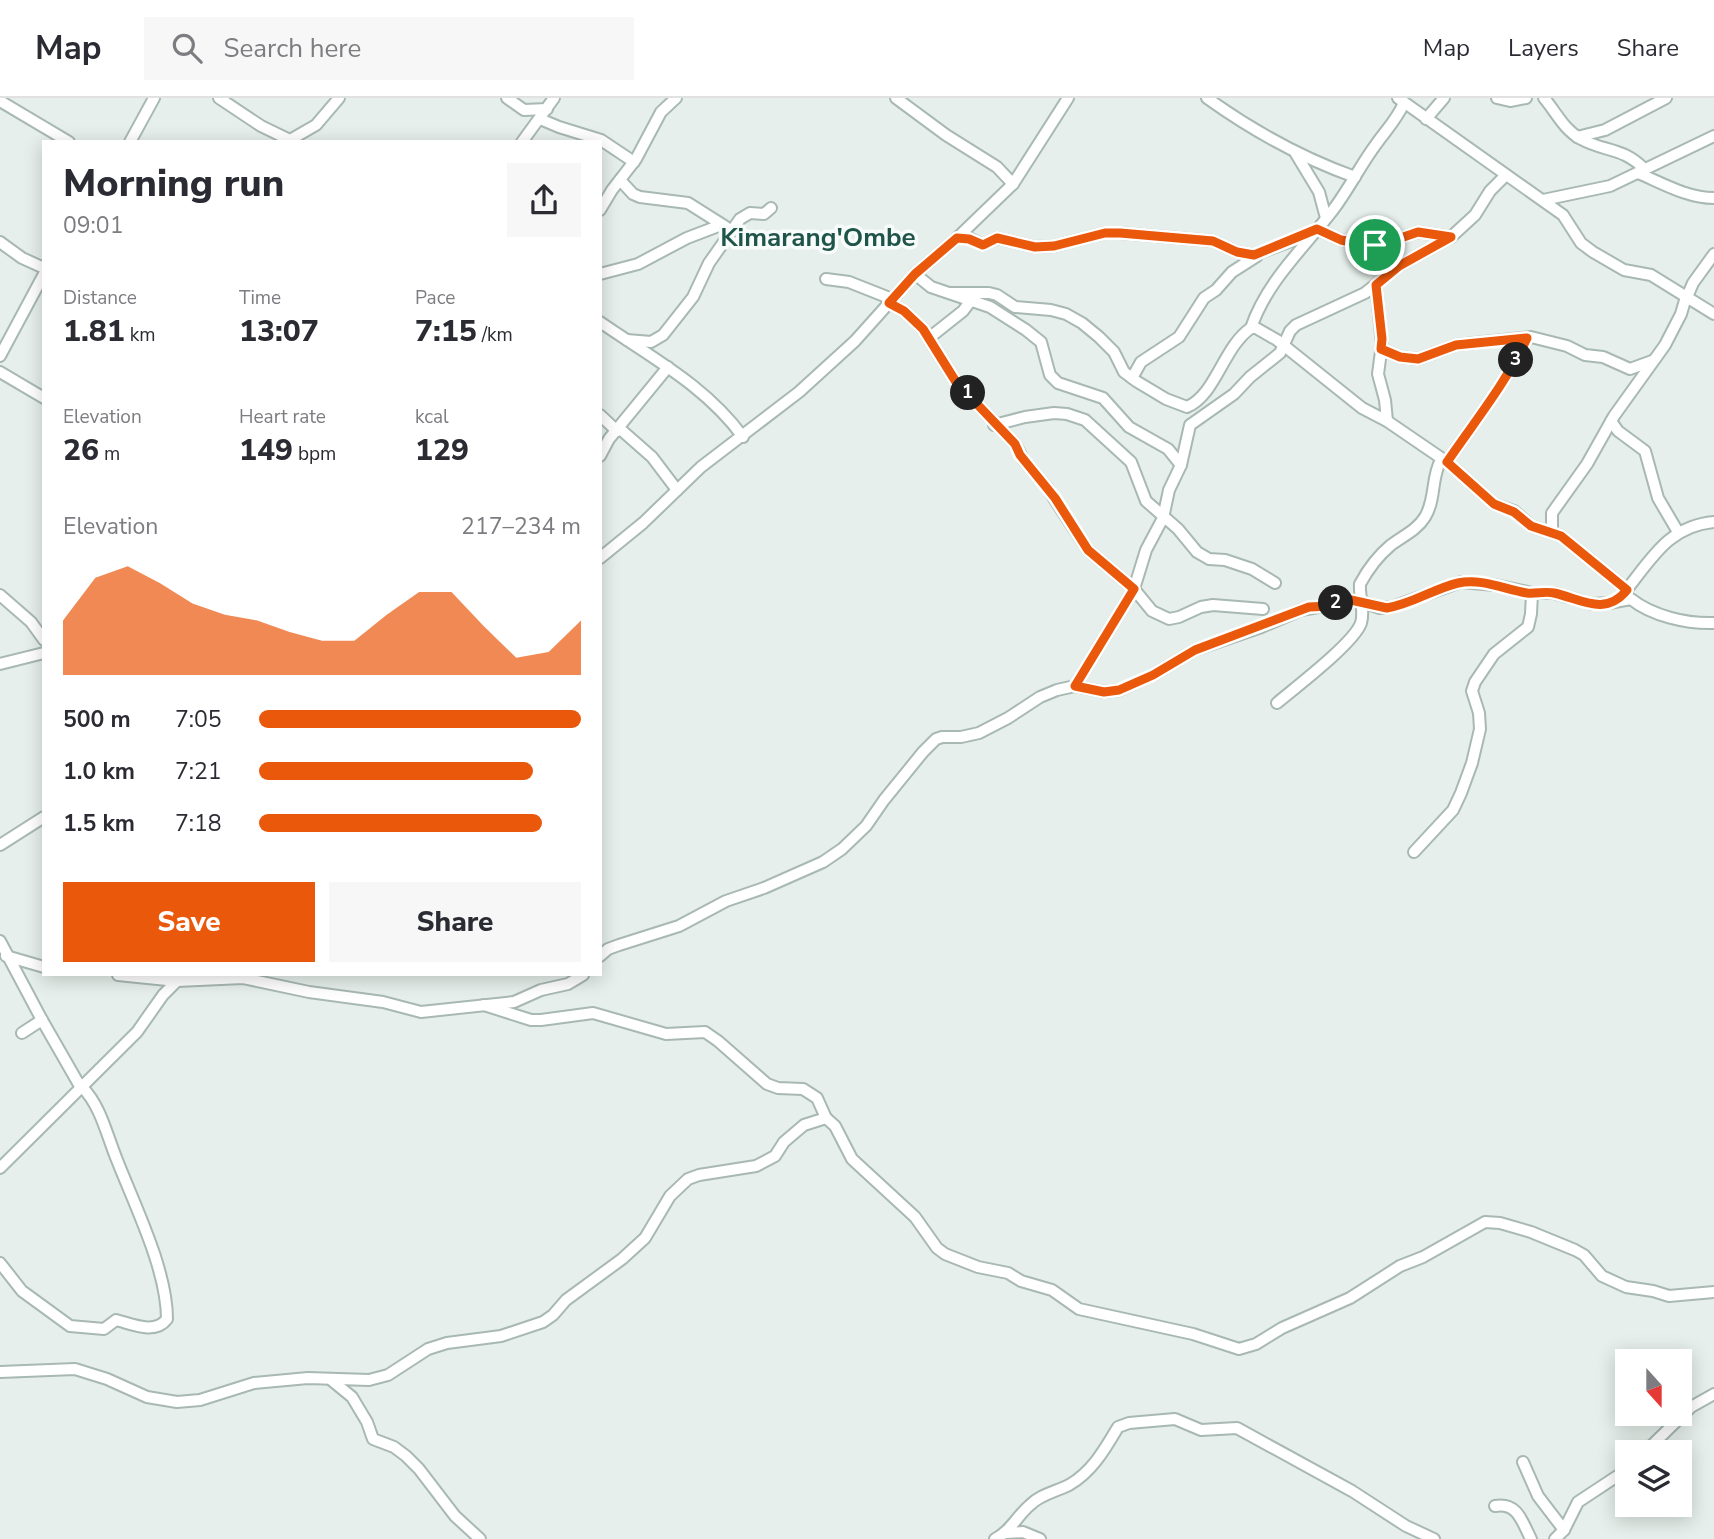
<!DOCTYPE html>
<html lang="en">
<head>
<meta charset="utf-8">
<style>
  body { margin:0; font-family:"Nunito Sans",sans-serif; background:#f7f7f7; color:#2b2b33; height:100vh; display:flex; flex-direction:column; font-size:26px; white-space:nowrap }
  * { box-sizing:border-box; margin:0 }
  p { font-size:23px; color:#7c7c81 }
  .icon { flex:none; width:38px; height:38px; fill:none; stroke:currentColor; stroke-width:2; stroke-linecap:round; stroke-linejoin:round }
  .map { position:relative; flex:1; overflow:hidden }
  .drawer { position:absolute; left:42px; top:42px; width:560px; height:836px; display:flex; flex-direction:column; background:#fff; border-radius:0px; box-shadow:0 4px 18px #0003 }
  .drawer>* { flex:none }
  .needle { width:46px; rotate:159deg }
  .buttons { position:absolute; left:1615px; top:1251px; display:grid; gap:14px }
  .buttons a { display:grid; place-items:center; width:77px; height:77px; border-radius:0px; background:#fff; box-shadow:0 4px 18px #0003; font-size:35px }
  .pin { position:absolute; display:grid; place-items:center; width:60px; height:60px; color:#fff; margin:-30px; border:4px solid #fff; border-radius:50%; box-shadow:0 2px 7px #0007 }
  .km { position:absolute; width:35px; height:35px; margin:-18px; border-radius:50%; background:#222; color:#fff; font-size:19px; line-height:35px; text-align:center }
  .round { display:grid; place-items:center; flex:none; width:74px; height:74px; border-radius:0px; background:#f7f7f7 }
  .overview { display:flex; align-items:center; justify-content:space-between; height:119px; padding:0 21px }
  h1 { font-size:38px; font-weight:800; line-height:52px }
  .figures { display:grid; grid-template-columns:repeat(3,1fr); gap:10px; height:119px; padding:7px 21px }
  .figures div { display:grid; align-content:center }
  .figures b { font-size:30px; font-weight:800 }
  .figures small { font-size:19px; font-weight:400 }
  .figures p { font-size:19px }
  .chart { height:196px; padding:14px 21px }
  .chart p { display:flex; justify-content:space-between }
  .chart svg { width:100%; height:126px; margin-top:7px; fill:#ea580c; opacity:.7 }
  .button { display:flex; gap:14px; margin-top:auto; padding:14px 21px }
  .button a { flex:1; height:80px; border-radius:0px; background:#ea580c; color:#fff; font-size:28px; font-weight:800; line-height:80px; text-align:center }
  .button a+a { background:#f7f7f7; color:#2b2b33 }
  ul { padding:0 21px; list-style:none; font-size:23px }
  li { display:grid; grid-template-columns:112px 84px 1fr; align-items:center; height:52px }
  li i { height:18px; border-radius:9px; background:#ea580c }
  header { display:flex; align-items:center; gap:42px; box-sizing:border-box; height:98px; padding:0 35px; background:#fff; border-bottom:2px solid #e1e1e2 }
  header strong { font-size:33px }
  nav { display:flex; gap:38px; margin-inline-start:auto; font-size:24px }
  .search { width:490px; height:63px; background:#f7f7f7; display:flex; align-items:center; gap:18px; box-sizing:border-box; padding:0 24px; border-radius:0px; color:#7c7c81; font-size:26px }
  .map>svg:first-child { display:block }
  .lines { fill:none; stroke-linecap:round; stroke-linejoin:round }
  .minor-casing { stroke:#a8b8b2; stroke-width:14 }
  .minor { stroke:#fff; stroke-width:10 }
  .route-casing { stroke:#fff; stroke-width:14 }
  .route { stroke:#ea580c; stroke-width:9 }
  .labels { text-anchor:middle; stroke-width:7; stroke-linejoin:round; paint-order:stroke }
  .quarter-label { font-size:26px; font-weight:bold; fill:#1f5548; stroke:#f7fbf9 }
</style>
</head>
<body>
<header>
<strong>Map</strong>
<div class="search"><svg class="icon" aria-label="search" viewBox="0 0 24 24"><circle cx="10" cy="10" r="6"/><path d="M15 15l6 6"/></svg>Search here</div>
<nav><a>Map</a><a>Layers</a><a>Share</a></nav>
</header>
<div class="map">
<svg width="1714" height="1441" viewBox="0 0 1714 1441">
  <rect width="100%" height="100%" fill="#e6efeb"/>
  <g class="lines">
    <g class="minor-casing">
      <g id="minor">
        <polyline points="219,0 261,28 294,44"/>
        <polyline points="507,0 524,12 547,11"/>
        <polyline points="896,0 946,37 997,69 1013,86"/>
        <path d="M1207 0C1253 33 1302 60 1355 79"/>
        <polyline points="1398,0 1563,117 1581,145 1593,154 1624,172 1651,177 1714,216"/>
        <polyline points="1497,0 1510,3 1526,0"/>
        <path d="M1544 0C1556 14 1564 32 1581 41 1604 54 1624 49 1645 72"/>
        <polyline points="0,3 69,44"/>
        <polyline points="540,21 559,29 601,42 634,64"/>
        <polyline points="1426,21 1444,0"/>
        <polyline points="1577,39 1605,32 1666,0"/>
        <polyline points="290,42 316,27 339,0"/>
        <polyline points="130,44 154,0"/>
        <polyline points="522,44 554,0"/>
        <polyline points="1296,56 1319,94 1326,120"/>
        <path d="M1638 75C1662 85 1687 100 1714 100"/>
        <polyline points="620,82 633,96 640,99 688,105 726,129"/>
        <polyline points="1543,102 1610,88 1714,38"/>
        <polyline points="600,112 612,92 636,61 661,14 676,0"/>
        <polyline points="1317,131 1341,142 1367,147 1383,146 1418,134 1451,139"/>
        <polyline points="957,140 969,140 983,147 997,140 1035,149 1054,148 1105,135 1120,135 1213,143 1237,154 1254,157 1315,134"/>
        <polyline points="0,144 22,160 44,170"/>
        <polyline points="600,176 638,166 687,140 721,127"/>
        <polyline points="915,176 931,189 990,209 1026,232 1041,244 1050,277 1058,285 1103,300 1129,329 1168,351 1181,367"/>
        <polyline points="826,181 849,184 892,201"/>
        <polyline points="1376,187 1382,246 1378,276 1385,302 1387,323"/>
        <path d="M950 195H989L997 197 1015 209 1051 212 1066 216 1082 225 1099 239 1114 254 1124 274 1136 283 1166 301 1187 309C1216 297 1223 249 1251 230H1256L1277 242 1362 310 1387 323 1447 364 1494 406 1514 413 1531 428 1561 438 1627 492"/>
        <polyline points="1687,199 1693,185 1714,156"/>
        <polyline points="889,205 904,213 923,231 956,284 1015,346 1023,361 1048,391 1088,452 1134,491 1152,513 1169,521 1179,519 1201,509 1213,507 1263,511"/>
        <path d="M600 224C652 260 706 288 743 339"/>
        <path d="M1251 230C1267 183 1303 151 1333 112 1349 91 1361 66 1377 45 1387 31 1397 21 1404 5"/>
        <polyline points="929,240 963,213 972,201"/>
        <polyline points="627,242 651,244 663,237 693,199 709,165 740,121 750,115 764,116 771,110"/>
        <polyline points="1381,251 1400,259 1418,261 1456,247 1531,239 1567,248 1585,257 1603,259 1630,271 1652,263"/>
        <polyline points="0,258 44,176"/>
        <polyline points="0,274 44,300"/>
        <polyline points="1132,280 1141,264 1179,239 1204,200 1216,192 1232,174 1257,158"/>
        <polyline points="600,317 617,333"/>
        <polyline points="1611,323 1618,333 1645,353 1658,400 1678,434"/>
        <polyline points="994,327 1025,319 1054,315 1067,316 1085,322 1131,364 1146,403 1178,431 1197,454 1209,461 1225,462 1252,471 1275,485"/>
        <polyline points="619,330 652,359 677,392"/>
        <polyline points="600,358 609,341 668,269"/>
        <path d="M1447 364C1475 323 1506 285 1527 240"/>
        <polyline points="1552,434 1552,415 1587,366 1614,318 1665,247 1681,216 1686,199"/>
        <polyline points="600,460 643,425 701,369 799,294 855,243 915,176 957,140 1013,86 1068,0"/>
        <path d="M1624 495C1651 462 1668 428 1714 424"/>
        <polyline points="0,497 31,524 44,542"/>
        <polyline points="0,566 44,555"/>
        <polyline points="1075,588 1134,491 1146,452 1163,420 1169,392 1181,367 1190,327 1234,296 1250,279 1280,255 1290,233 1296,227 1365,195 1399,168 1451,139 1475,117 1490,93 1506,77"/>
        <path d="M1277 605C1296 589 1354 545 1361 525 1365 512 1359 499 1360 486 1367 473 1379 457 1391 447 1403 438 1417 432 1425 419 1436 401 1431 379 1441 362"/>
        <polyline points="0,747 44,719"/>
        <polyline points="1414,754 1453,712 1461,695 1472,665 1480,631 1479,615 1472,593 1475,584 1494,556 1528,529 1531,516 1532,495"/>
        <polyline points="0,843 42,922 81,990"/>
        <polyline points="6,858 44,869"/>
        <path d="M600 858 608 851 619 847 679 828 726 803 764 790 823 764 842 751 866 728 884 702 923 654 936 641 942 639H961L979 635 1008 620 1040 599 1057 592 1075 588 1104 594 1120 592 1153 577 1195 552 1259 530 1301 512 1330 507 1344 502H1356L1380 510 1392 509 1461 484 1495 487 1532 495H1554L1592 506 1609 505 1631 501C1652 518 1687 526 1714 525"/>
        <polyline points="118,877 177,883 243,880 309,894 383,904 421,914 514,904 541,892 568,886 583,877"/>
        <polyline points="484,907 531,922 541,922 593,915 666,936 705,934 718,943 767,986 778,990 803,991 817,1000 826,1020 835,1028 852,1061 915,1119 937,1150 945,1156 978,1169 1008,1175 1021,1183 1052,1192 1079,1211 1193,1236 1239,1251 1256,1246 1282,1230 1350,1200 1400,1168 1423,1159 1485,1124 1500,1125 1531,1134 1575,1152 1584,1157 1602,1178 1626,1189 1653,1193 1669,1198 1714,1194"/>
        <polyline points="22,935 42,922"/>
        <polyline points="0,1070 137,934 163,897 179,881"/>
        <path d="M0 1165 22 1193 70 1228 104 1231 116 1222C132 1226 155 1237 167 1221 167 1172 135 1108 117 1062 107 1038 101 1008 82 989"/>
        <polyline points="0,1274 75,1271 107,1281 147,1299 177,1304 200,1302 254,1285 308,1280 369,1282 388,1277 428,1251 447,1245 501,1238 543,1224 553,1217 566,1202 622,1161 645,1140 670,1098 688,1081 699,1077 756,1068 775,1058 784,1044 804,1027 826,1020"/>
        <polyline points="330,1281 352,1299 367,1324 373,1341 394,1349 406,1358 419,1371 455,1418 480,1441"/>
        <polyline points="1645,1354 1691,1309 1714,1296"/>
        <polyline points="1523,1364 1538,1398 1564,1432"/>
        <path d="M1495 1408C1518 1404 1522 1424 1531 1441"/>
        <polyline points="1006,1435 1023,1434 1040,1441"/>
        <path d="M995 1441C1011 1433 1017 1418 1030 1407 1041 1396 1055 1394 1069 1387 1092 1374 1105 1351 1118 1329L1129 1325 1175 1321 1201 1332 1237 1330 1352 1393 1406 1428 1434 1441"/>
        <polyline points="1555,1441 1564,1432 1578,1404 1628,1371"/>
      </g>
    </g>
    <use href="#minor" class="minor"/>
  </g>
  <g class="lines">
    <g class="route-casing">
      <path id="route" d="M1317 131 1341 142 1367 147 1383 146 1418 134 1451 139 1399 168 1376 187 1382 241 1381 251 1400 259 1418 261 1456 247 1527 240C1506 285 1475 323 1447 364L1494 406 1514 414 1531 428 1561 438 1627 492C1605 519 1581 501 1554 495 1545 493 1536 496 1527 495 1504 491 1481 480 1458 485 1433 491 1412 506 1387 510L1351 502 1330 508 1309 509 1195 552 1153 577 1119 592 1104 594 1075 588 1134 491 1088 452 1055 400 1020 357 1015 346 956 284 923 231 904 213 889 205 915 176 957 140 969 141 983 147 997 140 1035 149 1054 148 1105 135H1120L1213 143 1237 154 1254 157Z"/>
    </g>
    <use href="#route" class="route"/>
  </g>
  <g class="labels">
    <g class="quarter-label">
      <text x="818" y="148">Kimarang'Ombe</text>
    </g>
  </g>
</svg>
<div class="buttons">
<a><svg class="needle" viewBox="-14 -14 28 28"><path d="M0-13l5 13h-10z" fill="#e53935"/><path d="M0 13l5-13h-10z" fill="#7c7c81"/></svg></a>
<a><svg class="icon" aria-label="layers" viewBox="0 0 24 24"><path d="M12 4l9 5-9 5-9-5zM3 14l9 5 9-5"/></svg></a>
</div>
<div class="pin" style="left:1375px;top:147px;background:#1e9e55"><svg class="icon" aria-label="arrive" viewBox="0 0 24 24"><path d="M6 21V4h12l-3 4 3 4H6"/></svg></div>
<b class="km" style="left:968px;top:295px">1</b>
<b class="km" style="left:1336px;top:505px">2</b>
<b class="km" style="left:1516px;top:262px">3</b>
<section class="drawer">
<div class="overview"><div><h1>Morning run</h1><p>09:01</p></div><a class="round"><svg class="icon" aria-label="share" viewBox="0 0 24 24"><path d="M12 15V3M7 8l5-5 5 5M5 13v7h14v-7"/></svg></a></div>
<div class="figures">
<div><p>Distance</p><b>1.81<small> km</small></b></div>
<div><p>Time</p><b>13:07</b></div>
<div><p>Pace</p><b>7:15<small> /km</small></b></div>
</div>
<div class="figures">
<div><p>Elevation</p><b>26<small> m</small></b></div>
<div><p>Heart rate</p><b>149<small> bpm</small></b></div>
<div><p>kcal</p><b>129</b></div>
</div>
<div class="chart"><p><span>Elevation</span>217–234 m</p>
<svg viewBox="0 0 160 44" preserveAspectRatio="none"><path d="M0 44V25L10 10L20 6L30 12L40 19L50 23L60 25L70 29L80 32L90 32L100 23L110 15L120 15L130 27L140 38L150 36L160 25V44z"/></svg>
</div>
<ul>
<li><b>500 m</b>7:05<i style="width:100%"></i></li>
<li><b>1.0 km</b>7:21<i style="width:85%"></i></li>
<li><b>1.5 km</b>7:18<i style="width:88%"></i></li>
</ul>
<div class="button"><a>Save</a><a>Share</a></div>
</section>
</div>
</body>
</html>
